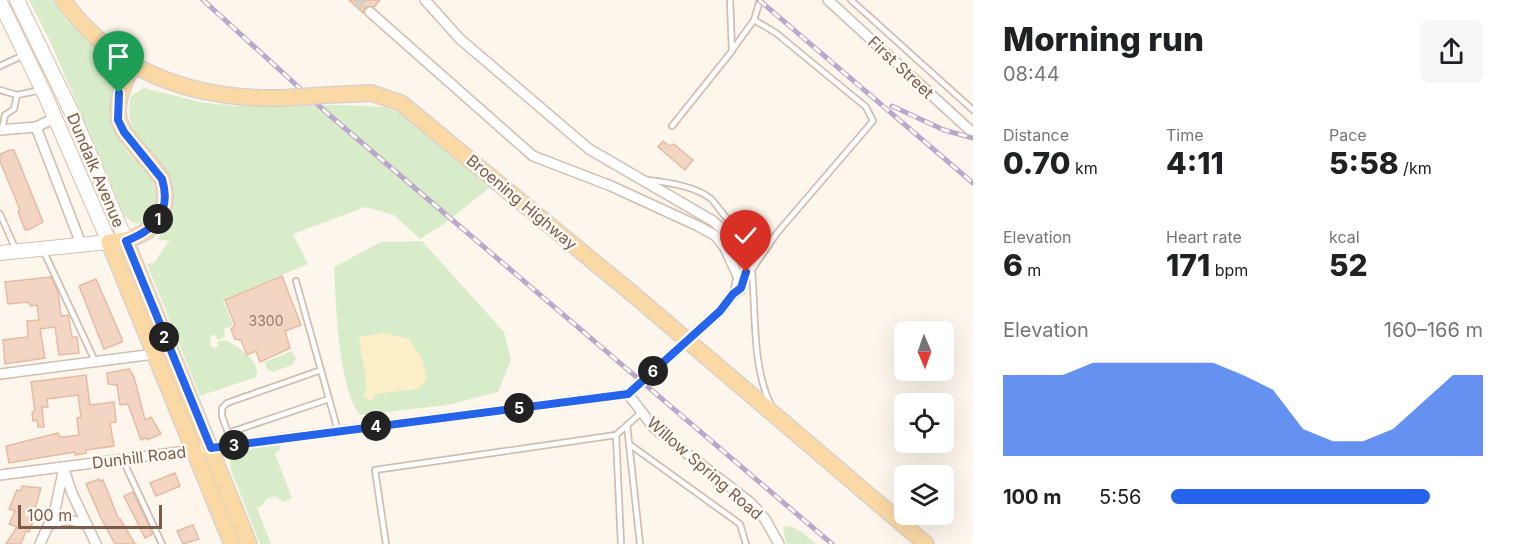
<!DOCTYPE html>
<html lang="en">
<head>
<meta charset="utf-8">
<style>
  body { margin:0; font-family:Inter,sans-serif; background:#f6f6f6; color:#202124; height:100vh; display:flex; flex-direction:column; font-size:22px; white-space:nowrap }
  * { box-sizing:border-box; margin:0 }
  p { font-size:20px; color:#757577 }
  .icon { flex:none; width:33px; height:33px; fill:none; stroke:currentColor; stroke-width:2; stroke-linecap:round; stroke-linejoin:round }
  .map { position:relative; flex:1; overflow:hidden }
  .details { display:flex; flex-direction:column; background:#fff; width:540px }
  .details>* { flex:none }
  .needle { width:39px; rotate:178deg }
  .buttons { position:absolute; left:894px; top:321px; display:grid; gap:12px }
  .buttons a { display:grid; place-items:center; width:60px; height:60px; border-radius:9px; background:#fff; box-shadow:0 6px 24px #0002; font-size:30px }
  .scale { position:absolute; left:18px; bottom:15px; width:144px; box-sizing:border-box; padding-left:6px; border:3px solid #7a5c4d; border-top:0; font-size:16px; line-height:21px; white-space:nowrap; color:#7a5c4d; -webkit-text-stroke:4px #fffaf3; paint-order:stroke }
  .pin { position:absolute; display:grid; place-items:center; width:51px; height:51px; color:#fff; margin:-62px -26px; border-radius:50% 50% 50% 0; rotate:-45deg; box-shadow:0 0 6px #0007 }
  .pin .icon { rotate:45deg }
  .km { position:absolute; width:30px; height:30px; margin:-15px; border-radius:50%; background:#222; color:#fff; font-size:16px; line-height:30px; text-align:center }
  .round { display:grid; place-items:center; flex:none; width:63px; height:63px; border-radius:9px; background:#f6f6f6 }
  .overview { display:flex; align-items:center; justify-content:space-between; height:102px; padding:0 30px }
  h1 { font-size:33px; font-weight:800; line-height:45px }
  .figures { display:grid; grid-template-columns:repeat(3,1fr); gap:9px; height:102px; padding:6px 30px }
  .figures div { display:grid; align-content:center }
  .figures b { font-size:30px; font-weight:800 }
  .figures small { font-size:16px; font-weight:400 }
  .figures p { font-size:16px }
  .chart { height:168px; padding:12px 30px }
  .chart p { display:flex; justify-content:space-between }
  .chart svg { width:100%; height:108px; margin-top:6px; fill:#2563eb; opacity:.7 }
  ul { padding:0 30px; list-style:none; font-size:20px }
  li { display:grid; grid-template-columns:96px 72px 1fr; align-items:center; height:45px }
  li i { height:15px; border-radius:8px; background:#2563eb }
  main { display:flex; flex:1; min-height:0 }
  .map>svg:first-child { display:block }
  .green { fill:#d8ecc9 }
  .sand { fill:#fcefc7 }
  .building { fill:#f3d5c3; stroke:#e6bba3; stroke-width:1.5 }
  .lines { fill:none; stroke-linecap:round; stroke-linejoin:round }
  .street-tunnel { stroke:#dcd0c4; stroke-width:9; stroke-dasharray:9 4.5; stroke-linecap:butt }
  .lane-casing { stroke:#d1beb0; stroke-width:8 }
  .street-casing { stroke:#d1beb0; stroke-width:12 }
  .secondary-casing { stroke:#d6c0b0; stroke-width:16 }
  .primary-casing { stroke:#dad1cd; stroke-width:18 }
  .lane { stroke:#fff; stroke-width:4.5 }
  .street { stroke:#fff; stroke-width:9 }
  .secondary { stroke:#fff; stroke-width:14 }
  .primary { stroke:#fbd9a5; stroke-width:15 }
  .rail-casing { stroke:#b9a8c9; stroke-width:5 }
  .rail { stroke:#fffaf3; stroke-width:3; stroke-dasharray:9; stroke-linecap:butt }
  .primary-bridge-casing { stroke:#dad1cd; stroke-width:18; stroke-linecap:butt }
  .primary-bridge { stroke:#fbd9a5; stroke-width:15 }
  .route-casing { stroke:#fff; stroke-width:12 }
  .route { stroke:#2563eb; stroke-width:8 }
  .labels { text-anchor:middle; stroke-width:5; stroke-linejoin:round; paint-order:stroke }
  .number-label { font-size:14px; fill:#987a6a }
  .street-label { font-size:16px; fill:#7a5c4d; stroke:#fffaf3 }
</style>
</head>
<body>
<main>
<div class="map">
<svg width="973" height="544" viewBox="0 0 973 544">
  <rect width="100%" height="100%" fill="#fdf6ec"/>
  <g class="green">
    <path d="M29 0H53L65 19 117 71C117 85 113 120 117 132 128 169 162 163 156 214L145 224 133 223 124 215 51 43Z"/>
    <path d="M144 88 200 102 233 106 344 105 385 107 408 117 489 188 444 224 420 239 394 215 365 207 293 234 308 264 223 300 233 325 224 329 225 337 218 340 214 334 211 336 210 345 214 348 219 346 217 342 226 340C238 347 262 362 256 377L200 396 147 264 155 262 168 242 172 241 158 240 173 198 170 187C151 158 122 132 131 96Z"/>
    <path d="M422 241 504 332 511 360 498 392 447 405 360 415C338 387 336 304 334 267L381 242Z"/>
    <polygon points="292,351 296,359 292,365 273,372 267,369 265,362"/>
    <polygon points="280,445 280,449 275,454 292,498 283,502 275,496 266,499 264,504 257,508 271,544 260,544 231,470 229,459 238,449"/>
    <polygon points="790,526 802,532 816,544 786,544 783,527"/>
  </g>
  <polygon class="sand" points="384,333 409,339 422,358 427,379 418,389 375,394 371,401 363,396 367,388 359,337"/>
  <g class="building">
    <polygon points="349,0 380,0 374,7 365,7 363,13"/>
    <polygon points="663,141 669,146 674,144 693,160 685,170 658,147"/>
    <polygon points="10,150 14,150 43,222 28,230 25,230 18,211 20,210 0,161 0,154"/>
    <polygon points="282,276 301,325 285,331 290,348 260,362 256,351 247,355 241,340 235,339 231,329 235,325 225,300"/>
    <polygon points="51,277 58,292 61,316 68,315 72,337 77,337 79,353 59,355 55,327 40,329 45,358 5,364 3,340 28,337 27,321 39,320 37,305 31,306 28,302 8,304 5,282"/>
    <polygon points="96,279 122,339 122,342 104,349 79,286"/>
    <polygon points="129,369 134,377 145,420 151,417 161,434 147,440 146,438 141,440 128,404 120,405 117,385 108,384 107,373"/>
    <polygon points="86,375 90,405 114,402 116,422 110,423 114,446 86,450 86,453 75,455 75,452 9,463 6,446 58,433 59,436 64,437 79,435 77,418 81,417 78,395 47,399 48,407 42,407 44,427 38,427 37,420 33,421 32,412 35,411 31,382"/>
    <polygon points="175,473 180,486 156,496 150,483"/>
    <polygon points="99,479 100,481 103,480 119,520 120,519 135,544 115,544 101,518 86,484"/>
    <polygon points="22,486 41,488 35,509 38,510 29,532 26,531 21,544 6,544 17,527 9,524 15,511 9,509 17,490 21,491"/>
    <polygon points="133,492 153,534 145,538 124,496"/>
    <polygon points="193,525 199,539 183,544 177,531"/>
  </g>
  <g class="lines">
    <polyline class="street-tunnel" points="357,0 370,12"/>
    <g class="lane-casing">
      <g id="lane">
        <polyline points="851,0 973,110"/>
        <polyline points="733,49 754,20 760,0"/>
        <polyline points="0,66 24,55"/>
        <polyline points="0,90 17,95 41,90"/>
        <polyline points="672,126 732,51 730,0"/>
        <polyline points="2,129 5,115 14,109 17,95"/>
        <path d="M647 180C667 182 694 186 710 198 716 203 720 211 725 216 742 235 747 230 746 260"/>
        <polyline points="0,214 16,250"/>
        <path d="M747 248 750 251C757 299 750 361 770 403"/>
        <polyline points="44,252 95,361"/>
        <polyline points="753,268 777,233 873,121 866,107 776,33 754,20"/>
        <polyline points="296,281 338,431"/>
        <polyline points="733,294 737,274"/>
        <polyline points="627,425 640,544"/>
        <polyline points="228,433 329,399"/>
        <polyline points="616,435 621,544"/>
        <polyline points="232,444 222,416 222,408 227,403 321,370"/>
        <polyline points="629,444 740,524 746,544"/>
        <polyline points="122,458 162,544"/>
        <polyline points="386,544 375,470 616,435 642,412"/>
      </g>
    </g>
    <g class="street-casing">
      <g id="street">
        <polyline points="828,0 973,133"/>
        <polyline points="370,12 533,156 611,186 698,226 716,236 725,248 737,274"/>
        <polyline points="36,127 81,244"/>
        <polyline points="0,130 36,127 55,118"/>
        <polyline points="0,374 154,354"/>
        <polyline points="628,394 654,428 751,503 765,519 779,544"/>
        <polyline points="63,467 72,493 96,544"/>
        <polyline points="0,475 628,394 720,311 733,294 741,289 746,271 740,251 732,238 713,221 589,149 460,39 425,0"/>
        <path d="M50 525C63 518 72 519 86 525"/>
        <polyline points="40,544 55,510 63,472"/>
      </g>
    </g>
    <g class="secondary-casing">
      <g id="secondary">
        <polyline points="17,0 74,117 126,241"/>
        <polyline points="0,2 45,95 109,242 0,253"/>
      </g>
    </g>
    <g class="primary-casing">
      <g id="primary">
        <path d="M63 0C116 74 195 100 283 98"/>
        <path d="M133 65C100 128 127 130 162 179 174 220 145 240 109 242L232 544"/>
        <polyline points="328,95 371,93 401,103 634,295 926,544"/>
        <polyline points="126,241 249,544"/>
      </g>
    </g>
    <use href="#lane" class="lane"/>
    <use href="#street" class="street"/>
    <use href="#secondary" class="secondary"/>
    <use href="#primary" class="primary"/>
    <g class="rail-casing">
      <g id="rail">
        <polyline points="203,0 327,113 832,544"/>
        <polyline points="759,0 973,183"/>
        <polyline points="892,106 944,130 973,138"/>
      </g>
    </g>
    <use href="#rail" class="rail"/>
    <g class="primary-bridge-casing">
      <polyline id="primary-bridge" points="283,98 328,95"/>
    </g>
    <use href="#primary-bridge" class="primary-bridge"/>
  </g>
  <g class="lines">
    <g class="route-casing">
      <path id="route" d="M119 93 118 120 124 132 162 179C172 212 155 230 126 241L211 448 628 394 720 311 733 294 741 288 746 272"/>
    </g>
    <use href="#route" class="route"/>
  </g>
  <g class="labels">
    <g class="number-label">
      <text x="266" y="326">3300</text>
    </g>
    <g class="street-label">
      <text transform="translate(901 67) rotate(43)" y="6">First Street</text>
      <text transform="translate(96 170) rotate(67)" y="6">Dundalk Avenue</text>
      <text transform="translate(522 202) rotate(40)" y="6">Broening Highway</text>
      <text transform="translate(139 457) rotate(-7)" y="6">Dunhill Road</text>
      <text transform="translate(705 468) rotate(41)" y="6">Willow Spring Road</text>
    </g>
  </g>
</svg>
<div class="buttons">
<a><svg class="needle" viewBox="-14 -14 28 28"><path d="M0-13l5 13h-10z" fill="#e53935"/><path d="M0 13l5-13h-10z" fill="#757577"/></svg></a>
<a><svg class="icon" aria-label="locate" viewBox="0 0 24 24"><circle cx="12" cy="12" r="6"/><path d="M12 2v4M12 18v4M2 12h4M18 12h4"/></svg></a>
<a><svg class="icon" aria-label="layers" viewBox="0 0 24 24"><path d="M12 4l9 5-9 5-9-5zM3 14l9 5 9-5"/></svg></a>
</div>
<div class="scale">100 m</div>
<div class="pin" style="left:119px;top:93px;background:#1e9e55"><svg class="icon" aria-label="arrive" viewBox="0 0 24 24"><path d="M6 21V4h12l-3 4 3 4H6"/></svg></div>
<div class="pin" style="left:746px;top:272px;background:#d93025"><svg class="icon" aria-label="check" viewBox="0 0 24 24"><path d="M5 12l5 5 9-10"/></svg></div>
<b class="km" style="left:158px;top:219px">1</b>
<b class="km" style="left:164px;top:337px">2</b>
<b class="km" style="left:234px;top:445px">3</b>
<b class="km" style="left:376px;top:426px">4</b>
<b class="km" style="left:519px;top:408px">5</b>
<b class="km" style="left:653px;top:371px">6</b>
</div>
<section class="details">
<div class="overview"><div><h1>Morning run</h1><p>08:44</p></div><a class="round"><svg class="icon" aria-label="share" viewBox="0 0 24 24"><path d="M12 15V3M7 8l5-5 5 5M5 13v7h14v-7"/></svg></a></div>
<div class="figures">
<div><p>Distance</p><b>0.70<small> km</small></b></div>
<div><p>Time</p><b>4:11</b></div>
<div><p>Pace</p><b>5:58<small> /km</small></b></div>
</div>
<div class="figures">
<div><p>Elevation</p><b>6<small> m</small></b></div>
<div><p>Heart rate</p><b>171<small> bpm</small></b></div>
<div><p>kcal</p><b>52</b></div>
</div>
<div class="chart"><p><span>Elevation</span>160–166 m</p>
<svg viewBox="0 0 160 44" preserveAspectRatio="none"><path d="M0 44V11L10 11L20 11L30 6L40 6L50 6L60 6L70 6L80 11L90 17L100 33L110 38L120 38L130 33L140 22L150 11L160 11V44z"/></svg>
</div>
<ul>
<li><b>100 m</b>5:56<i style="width:83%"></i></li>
</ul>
</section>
</main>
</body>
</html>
